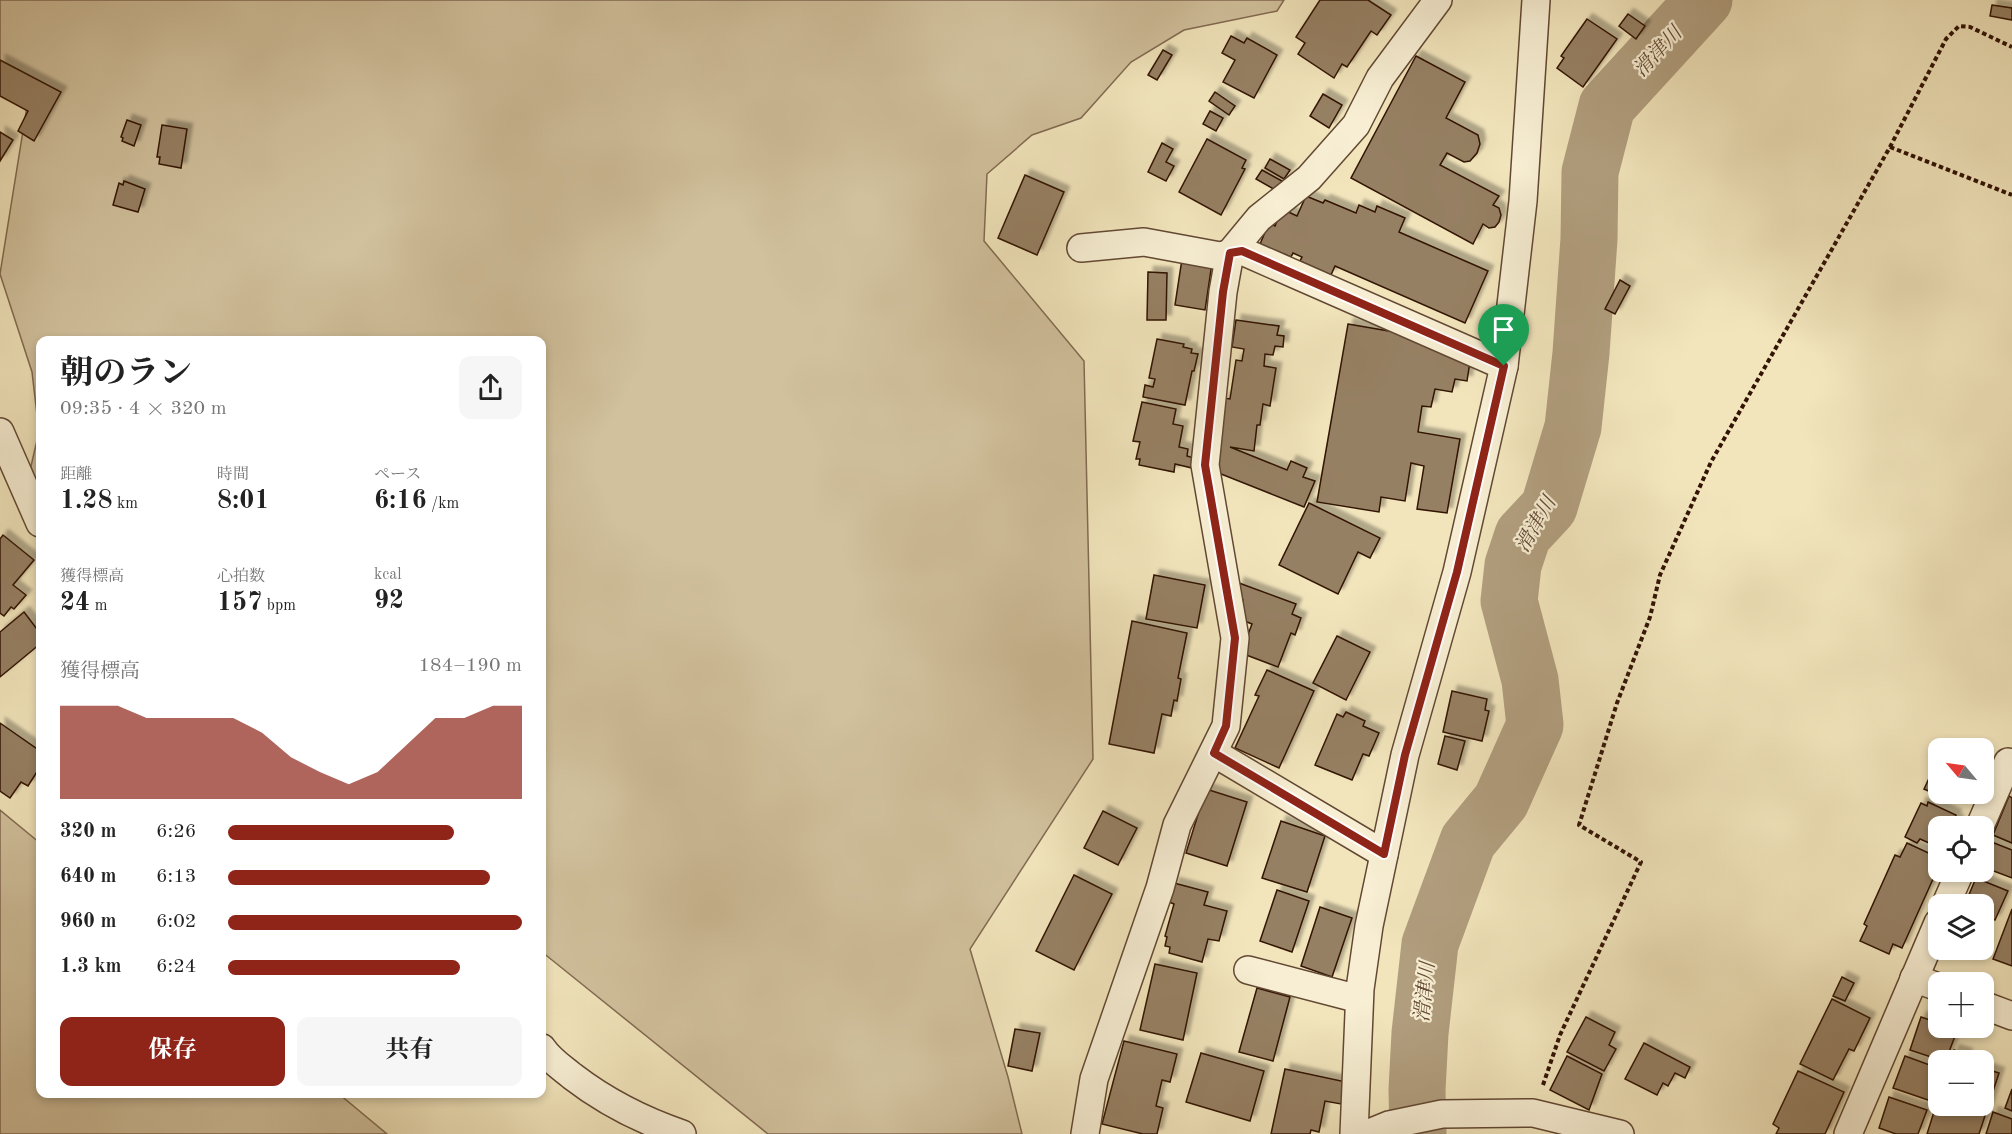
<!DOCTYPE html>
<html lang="ja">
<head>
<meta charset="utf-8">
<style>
  body { margin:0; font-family:"Old Standard TT","Noto Serif JP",serif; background:#f6f6f6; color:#222; height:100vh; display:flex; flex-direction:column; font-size:22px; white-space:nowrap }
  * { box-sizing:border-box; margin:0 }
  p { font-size:20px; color:#767676 }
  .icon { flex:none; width:33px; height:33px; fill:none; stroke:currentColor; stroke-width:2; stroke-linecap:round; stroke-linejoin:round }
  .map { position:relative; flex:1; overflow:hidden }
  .details { position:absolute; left:36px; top:336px; width:510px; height:762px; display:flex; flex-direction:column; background:#fff; border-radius:12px; box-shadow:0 3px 9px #0003 }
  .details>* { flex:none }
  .needle { width:39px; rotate:299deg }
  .tools { position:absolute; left:1928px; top:738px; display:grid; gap:12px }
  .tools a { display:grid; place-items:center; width:66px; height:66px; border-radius:12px; background:#fff; box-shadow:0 3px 9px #0003; font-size:30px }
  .pin { position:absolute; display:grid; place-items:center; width:51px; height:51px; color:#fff; margin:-62px -26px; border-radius:50% 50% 50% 0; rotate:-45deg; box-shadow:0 0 6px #0007 }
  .pin .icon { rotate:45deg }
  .round { display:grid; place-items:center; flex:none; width:63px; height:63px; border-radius:12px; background:#f6f6f6 }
  .summary { display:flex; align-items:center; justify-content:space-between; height:102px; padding:0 24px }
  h1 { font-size:33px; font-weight:700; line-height:45px }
  .figures { display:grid; grid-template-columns:repeat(3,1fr); gap:9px; height:102px; padding:6px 24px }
  .figures div { display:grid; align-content:center }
  .figures b { font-size:26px; font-weight:700 }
  .figures small { font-size:16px; font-weight:400 }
  .figures p { font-size:16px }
  .chart { height:168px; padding:12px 24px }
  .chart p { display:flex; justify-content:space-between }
  .chart svg { width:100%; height:108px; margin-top:6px; fill:#8f2418; opacity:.7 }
  .button { display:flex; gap:12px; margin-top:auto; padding:12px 24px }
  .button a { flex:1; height:69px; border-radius:12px; background:#8f2418; color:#fff; font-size:24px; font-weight:700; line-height:69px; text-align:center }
  .button a+a { background:#f6f6f6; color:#222 }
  ul { padding:0 24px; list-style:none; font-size:20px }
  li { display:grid; grid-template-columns:96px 72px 1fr; align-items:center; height:45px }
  li i { height:15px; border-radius:8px; background:#8f2418 }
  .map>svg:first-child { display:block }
  .green { fill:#d1c19d; stroke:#826a51; stroke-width:1.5 }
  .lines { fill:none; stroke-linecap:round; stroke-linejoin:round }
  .river { stroke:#b19e7e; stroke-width:57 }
  .building { fill:#968064; stroke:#321305; stroke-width:1.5; filter:url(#shadow) }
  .street-casing { stroke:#624833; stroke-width:30 }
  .path { stroke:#321305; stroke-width:4; stroke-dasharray:4.5 3; stroke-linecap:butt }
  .street { stroke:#f7eed3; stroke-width:27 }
  .route-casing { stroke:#fff; stroke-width:12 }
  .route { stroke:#8f2418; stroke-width:8 }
  .labels { text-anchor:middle; stroke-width:4.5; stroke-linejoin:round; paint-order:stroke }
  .water-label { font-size:20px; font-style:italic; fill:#654b35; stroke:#f7eed3 }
</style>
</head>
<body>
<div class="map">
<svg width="2012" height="1134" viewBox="0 0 2012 1134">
  <defs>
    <filter id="shadow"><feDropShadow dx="5.5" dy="-5.5" stdDeviation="1.5" flood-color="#0004"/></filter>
  </defs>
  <rect width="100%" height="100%" fill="#f2e5bc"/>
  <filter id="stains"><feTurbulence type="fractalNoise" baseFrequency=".00333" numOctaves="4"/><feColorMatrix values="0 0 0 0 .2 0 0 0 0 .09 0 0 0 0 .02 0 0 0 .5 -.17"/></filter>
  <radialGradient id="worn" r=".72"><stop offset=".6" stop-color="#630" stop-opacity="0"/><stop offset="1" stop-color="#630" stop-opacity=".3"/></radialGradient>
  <g class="green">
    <polygon points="0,0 1284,0 1277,11 1184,30 1131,62 1081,118 1032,135 987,174 984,241 1084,361 1093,759 970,949 1008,1077 1022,1134 768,1134 542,952 542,340 40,340 40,529 27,483 39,432 32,372 0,274 31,81 0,78"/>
    <polygon points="0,810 40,843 40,1094 339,1094 387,1134 0,1134"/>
  </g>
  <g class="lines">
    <polyline class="river" points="1418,1134 1417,1090 1420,1033 1430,944 1468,841 1501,801 1535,725 1530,680 1509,601 1513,565 1523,535 1549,507 1573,427 1581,353 1589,239 1590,172 1607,106 1704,0"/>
  </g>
  <g class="building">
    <polygon points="1320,0 1368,0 1391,15 1377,35 1371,31 1347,67 1342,64 1334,78 1298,54 1305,43 1296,37"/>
    <polygon points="1992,5 2012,8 2012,20 1990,16"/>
    <polygon points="1628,14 1645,26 1636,39 1619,26"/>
    <polygon points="1587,19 1617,39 1583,87 1557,68 1564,58 1561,56"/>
    <polygon points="1231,36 1244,43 1247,38 1277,55 1254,98 1223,82 1235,60 1222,53"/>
    <polygon points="1163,50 1172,55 1157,80 1148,75"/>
    <polygon points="1416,56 1465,82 1446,118 1478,135 1480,144 1477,153 1470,161 1464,162 1447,153 1440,165 1499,196 1493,205 1499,208 1501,215 1499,222 1495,227 1489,228 1483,224 1473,244 1351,178"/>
    <polygon points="0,60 61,92 34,141 18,131 28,111 0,96"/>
    <polygon points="1215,92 1235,106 1229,115 1209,101"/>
    <polygon points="1323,94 1342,105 1329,128 1310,116"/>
    <polygon points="1210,111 1223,118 1216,131 1203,124"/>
    <polygon points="127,120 141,125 134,146 122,141 123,138 121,137"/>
    <polygon points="162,125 187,129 181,168 159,164 160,157 157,157"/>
    <polygon points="0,132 13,140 0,161"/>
    <polygon points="1207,139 1246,160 1242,168 1245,169 1221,215 1179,192"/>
    <polygon points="1162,143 1173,149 1166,162 1174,166 1166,181 1148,172"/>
    <polygon points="1270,159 1290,170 1284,179 1265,168"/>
    <polygon points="1262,170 1282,181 1277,191 1256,179"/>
    <polygon points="1025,175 1064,192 1037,255 998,238"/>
    <polygon points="124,181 145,189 138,212 113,205 119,183 123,185"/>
    <polygon points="1306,196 1323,203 1325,200 1356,213 1359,205 1375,212 1377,206 1405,218 1399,232 1488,271 1465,323 1335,266 1331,275 1300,261 1302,257 1293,253 1291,257 1260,244 1269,223 1275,226 1282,209 1297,216"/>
    <polygon points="1182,259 1212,263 1205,310 1175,305"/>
    <polygon points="1148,272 1167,273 1166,320 1147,320"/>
    <polygon points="1620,280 1630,286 1615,314 1605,309"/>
    <polygon points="1236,320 1279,326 1277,335 1284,336 1283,347 1275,346 1273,355 1265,354 1264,366 1276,368 1270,406 1263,404 1260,425 1257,425 1254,451 1230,447 1287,470 1291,461 1307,468 1303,477 1315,481 1304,507 1216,472 1224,398 1230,399 1236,360 1242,361 1244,349 1232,347"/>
    <polygon points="1348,324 1412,335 1471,355 1467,381 1455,379 1452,392 1435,389 1431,407 1422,406 1418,432 1460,439 1447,513 1417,509 1424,466 1411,463 1405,501 1381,497 1379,512 1317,502"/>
    <polygon points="1157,339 1184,344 1183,347 1192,349 1191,353 1198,354 1194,371 1192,371 1185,405 1143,397 1145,385 1153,387 1155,379 1149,378"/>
    <polygon points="1142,402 1176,409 1173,424 1183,426 1179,447 1188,449 1187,456 1194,458 1192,468 1175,464 1174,472 1139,465 1140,459 1136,459 1140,442 1133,441"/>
    <polygon points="1309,503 1380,538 1370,558 1358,552 1338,594 1279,565"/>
    <polygon points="3,535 34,560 13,585 26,595 14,609 11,607 4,616 0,613 0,539"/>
    <polygon points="1154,575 1205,585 1197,628 1146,619"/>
    <polygon points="1239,583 1296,604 1292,614 1301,618 1295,635 1291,633 1278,667 1241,653 1252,624 1237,618 1243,600 1234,597"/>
    <polygon points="24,612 40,633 40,644 0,677 0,632"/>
    <polygon points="1132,621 1187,633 1178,678 1181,679 1177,701 1174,700 1171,716 1162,714 1154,753 1109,744"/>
    <polygon points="1337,636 1370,652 1346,700 1313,683"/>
    <polygon points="1267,670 1314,691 1279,768 1235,748 1259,696 1255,695"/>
    <polygon points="1452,691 1487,699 1485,710 1489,711 1482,741 1443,732"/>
    <polygon points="1346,712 1365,721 1363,726 1379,733 1369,756 1363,754 1352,780 1315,765 1337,714 1343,717"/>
    <polygon points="0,723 40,751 40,767 28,786 21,782 10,798 0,791"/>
    <polygon points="1445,736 1465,741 1457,770 1438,764"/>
    <polygon points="1938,759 1939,794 1938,795 1924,789"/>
    <polygon points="1206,789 1247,802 1227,866 1186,853"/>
    <polygon points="1945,794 1970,794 1966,803"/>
    <polygon points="2009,796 2012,798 2012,843 1993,835"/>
    <polygon points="1928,802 1956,815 1954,819 1958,820 1955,826 1938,826 1938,847 1920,839 1917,843 1905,837 1921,803 1927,806"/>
    <polygon points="1103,811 1137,828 1118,865 1084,848"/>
    <polygon points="1281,821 1325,836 1307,892 1262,878"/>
    <polygon points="1989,841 2012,850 2012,878 1983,867 1983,858"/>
    <polygon points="1907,843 1933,855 1929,864 1938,868 1902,948 1893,944 1889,954 1860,941 1867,926 1864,924 1895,855 1900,857"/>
    <polygon points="1074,875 1112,894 1074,970 1036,951"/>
    <polygon points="1976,878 2008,891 1995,920 1983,915 1983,904 1965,904"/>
    <polygon points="1174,883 1208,892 1204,905 1227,911 1219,941 1208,939 1202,962 1169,953 1170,947 1165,946 1167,937 1165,936 1174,904 1169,902"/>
    <polygon points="1277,890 1309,901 1292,952 1260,941"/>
    <polygon points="1320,907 1352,918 1332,977 1301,966"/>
    <polygon points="2012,909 2012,966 1993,959"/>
    <polygon points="1155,964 1197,973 1183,1040 1140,1030"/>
    <polygon points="1842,977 1854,983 1845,1001 1833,996"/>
    <polygon points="1257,988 1290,997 1273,1061 1239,1052"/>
    <polygon points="1832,999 1870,1018 1854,1051 1849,1049 1833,1080 1800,1064"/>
    <polygon points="1935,1014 1938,1015 1938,1028 1958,1028 1946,1060 1940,1060 1910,1050 1921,1017 1933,1021"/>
    <polygon points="1586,1017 1615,1032 1609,1045 1616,1049 1604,1071 1567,1052"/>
    <polygon points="1015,1029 1040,1033 1032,1071 1008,1066"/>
    <polygon points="1124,1041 1177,1054 1170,1082 1162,1080 1156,1106 1163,1108 1157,1134 1143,1134 1102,1124"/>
    <polygon points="1644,1043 1690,1067 1685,1078 1675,1073 1668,1086 1663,1083 1657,1095 1625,1079"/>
    <polygon points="1954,1050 1967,1054 1965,1060 1950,1060"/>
    <polygon points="1201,1053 1264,1071 1250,1121 1186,1102"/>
    <polygon points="1567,1056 1602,1074 1589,1110 1550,1090"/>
    <polygon points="1905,1056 1938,1068 1938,1082 1931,1101 1893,1088"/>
    <polygon points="1983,1068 1999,1073 1979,1134 1927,1134 1938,1099 1938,1106 1983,1106"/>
    <polygon points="1285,1069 1346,1082 1341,1104 1325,1101 1319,1132 1311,1130 1310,1134 1271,1134"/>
    <polygon points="1798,1071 1844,1092 1825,1134 1776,1134 1779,1128 1773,1124"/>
    <polygon points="2012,1089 2012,1111 2005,1108"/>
    <polygon points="1889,1097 1927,1110 1918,1134 1896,1134 1879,1128"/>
    <polygon points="1993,1112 2012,1119 2012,1134 1986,1134"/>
  </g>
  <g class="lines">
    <g class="street-casing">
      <g id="street">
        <polyline points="1081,248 1144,242 1220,256 1242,251 1504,366"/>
        <polyline points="0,432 40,523"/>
        <polyline points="1214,753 1384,854"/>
        <polyline points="1980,826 2008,762 2012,763"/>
        <polyline points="1946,904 1960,872"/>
        <polyline points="1248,970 1359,999"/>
        <polyline points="1914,978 1938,987"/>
        <polyline points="1983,1005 2012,1016"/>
        <path d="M542 1048C550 1060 561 1067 572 1076 607 1103 641 1120 682 1134"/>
        <polyline points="1085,1134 1094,1079 1160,888 1177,825 1226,726 1235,638 1205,465 1223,292 1230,253 1259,218 1309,178 1356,125 1380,78 1438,0"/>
        <polyline points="1354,1134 1360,989 1369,926 1405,755 1457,572 1504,366 1523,201 1536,0"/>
        <polyline points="1367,1134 1389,1125 1442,1114 1533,1113 1620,1134"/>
        <polyline points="1848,1134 1938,923"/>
      </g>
    </g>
    <g class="path">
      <polyline points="1890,147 2012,195"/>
      <polyline points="1543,1085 1560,1035 1641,862 1579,825 1617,703 1650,617 1660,575 1711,462 1890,147 1946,39 1959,26 1970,27 2012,47"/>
    </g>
    <use href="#street" class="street"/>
  </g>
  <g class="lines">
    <g class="route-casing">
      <polygon id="route" points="1242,251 1504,366 1457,572 1405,755 1384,854 1214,753 1226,726 1235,638 1205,465 1223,292 1230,253"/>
    </g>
    <use href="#route" class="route"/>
  </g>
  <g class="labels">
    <g class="water-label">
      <text transform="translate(1657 51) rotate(-47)" y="7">滑津川</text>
      <text transform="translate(1535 524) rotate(-60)" y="7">滑津川</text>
      <text transform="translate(1424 992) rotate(-84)" y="7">滑津川</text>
    </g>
  </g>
  <rect width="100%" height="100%" filter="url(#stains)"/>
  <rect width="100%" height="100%" fill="url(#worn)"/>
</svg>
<div class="tools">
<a><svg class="needle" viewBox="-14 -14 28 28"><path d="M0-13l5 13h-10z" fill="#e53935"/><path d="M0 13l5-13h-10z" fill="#767676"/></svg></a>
<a><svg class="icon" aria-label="locate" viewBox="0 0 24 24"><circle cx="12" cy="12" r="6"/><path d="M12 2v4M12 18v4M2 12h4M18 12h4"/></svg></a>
<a><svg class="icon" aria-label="layers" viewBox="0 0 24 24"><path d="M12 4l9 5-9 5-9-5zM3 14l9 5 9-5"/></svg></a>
<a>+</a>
<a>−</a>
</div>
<div class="pin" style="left:1504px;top:366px;background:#1e9e55"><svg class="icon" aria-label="arrive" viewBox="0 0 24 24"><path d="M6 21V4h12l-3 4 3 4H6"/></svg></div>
<section class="details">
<div class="summary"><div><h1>朝のラン</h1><p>09:35 · 4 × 320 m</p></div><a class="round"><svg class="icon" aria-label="share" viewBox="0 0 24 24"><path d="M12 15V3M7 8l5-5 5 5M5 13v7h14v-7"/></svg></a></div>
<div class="figures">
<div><p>距離</p><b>1.28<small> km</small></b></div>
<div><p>時間</p><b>8:01</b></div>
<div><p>ペース</p><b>6:16<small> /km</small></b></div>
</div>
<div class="figures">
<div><p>獲得標高</p><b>24<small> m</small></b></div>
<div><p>心拍数</p><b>157<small> bpm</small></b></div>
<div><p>kcal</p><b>92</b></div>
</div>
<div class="chart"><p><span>獲得標高</span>184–190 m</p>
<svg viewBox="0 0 160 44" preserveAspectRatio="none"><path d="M0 44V6L10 6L20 6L30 11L40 11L50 11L60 11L70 17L80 27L90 33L100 38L110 33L120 22L130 11L140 11L150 6L160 6V44z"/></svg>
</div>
<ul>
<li><b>320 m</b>6:26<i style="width:77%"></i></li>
<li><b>640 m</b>6:13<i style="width:89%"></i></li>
<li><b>960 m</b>6:02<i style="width:100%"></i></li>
<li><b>1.3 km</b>6:24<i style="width:79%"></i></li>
</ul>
<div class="button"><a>保存</a><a>共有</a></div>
</section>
</div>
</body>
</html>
